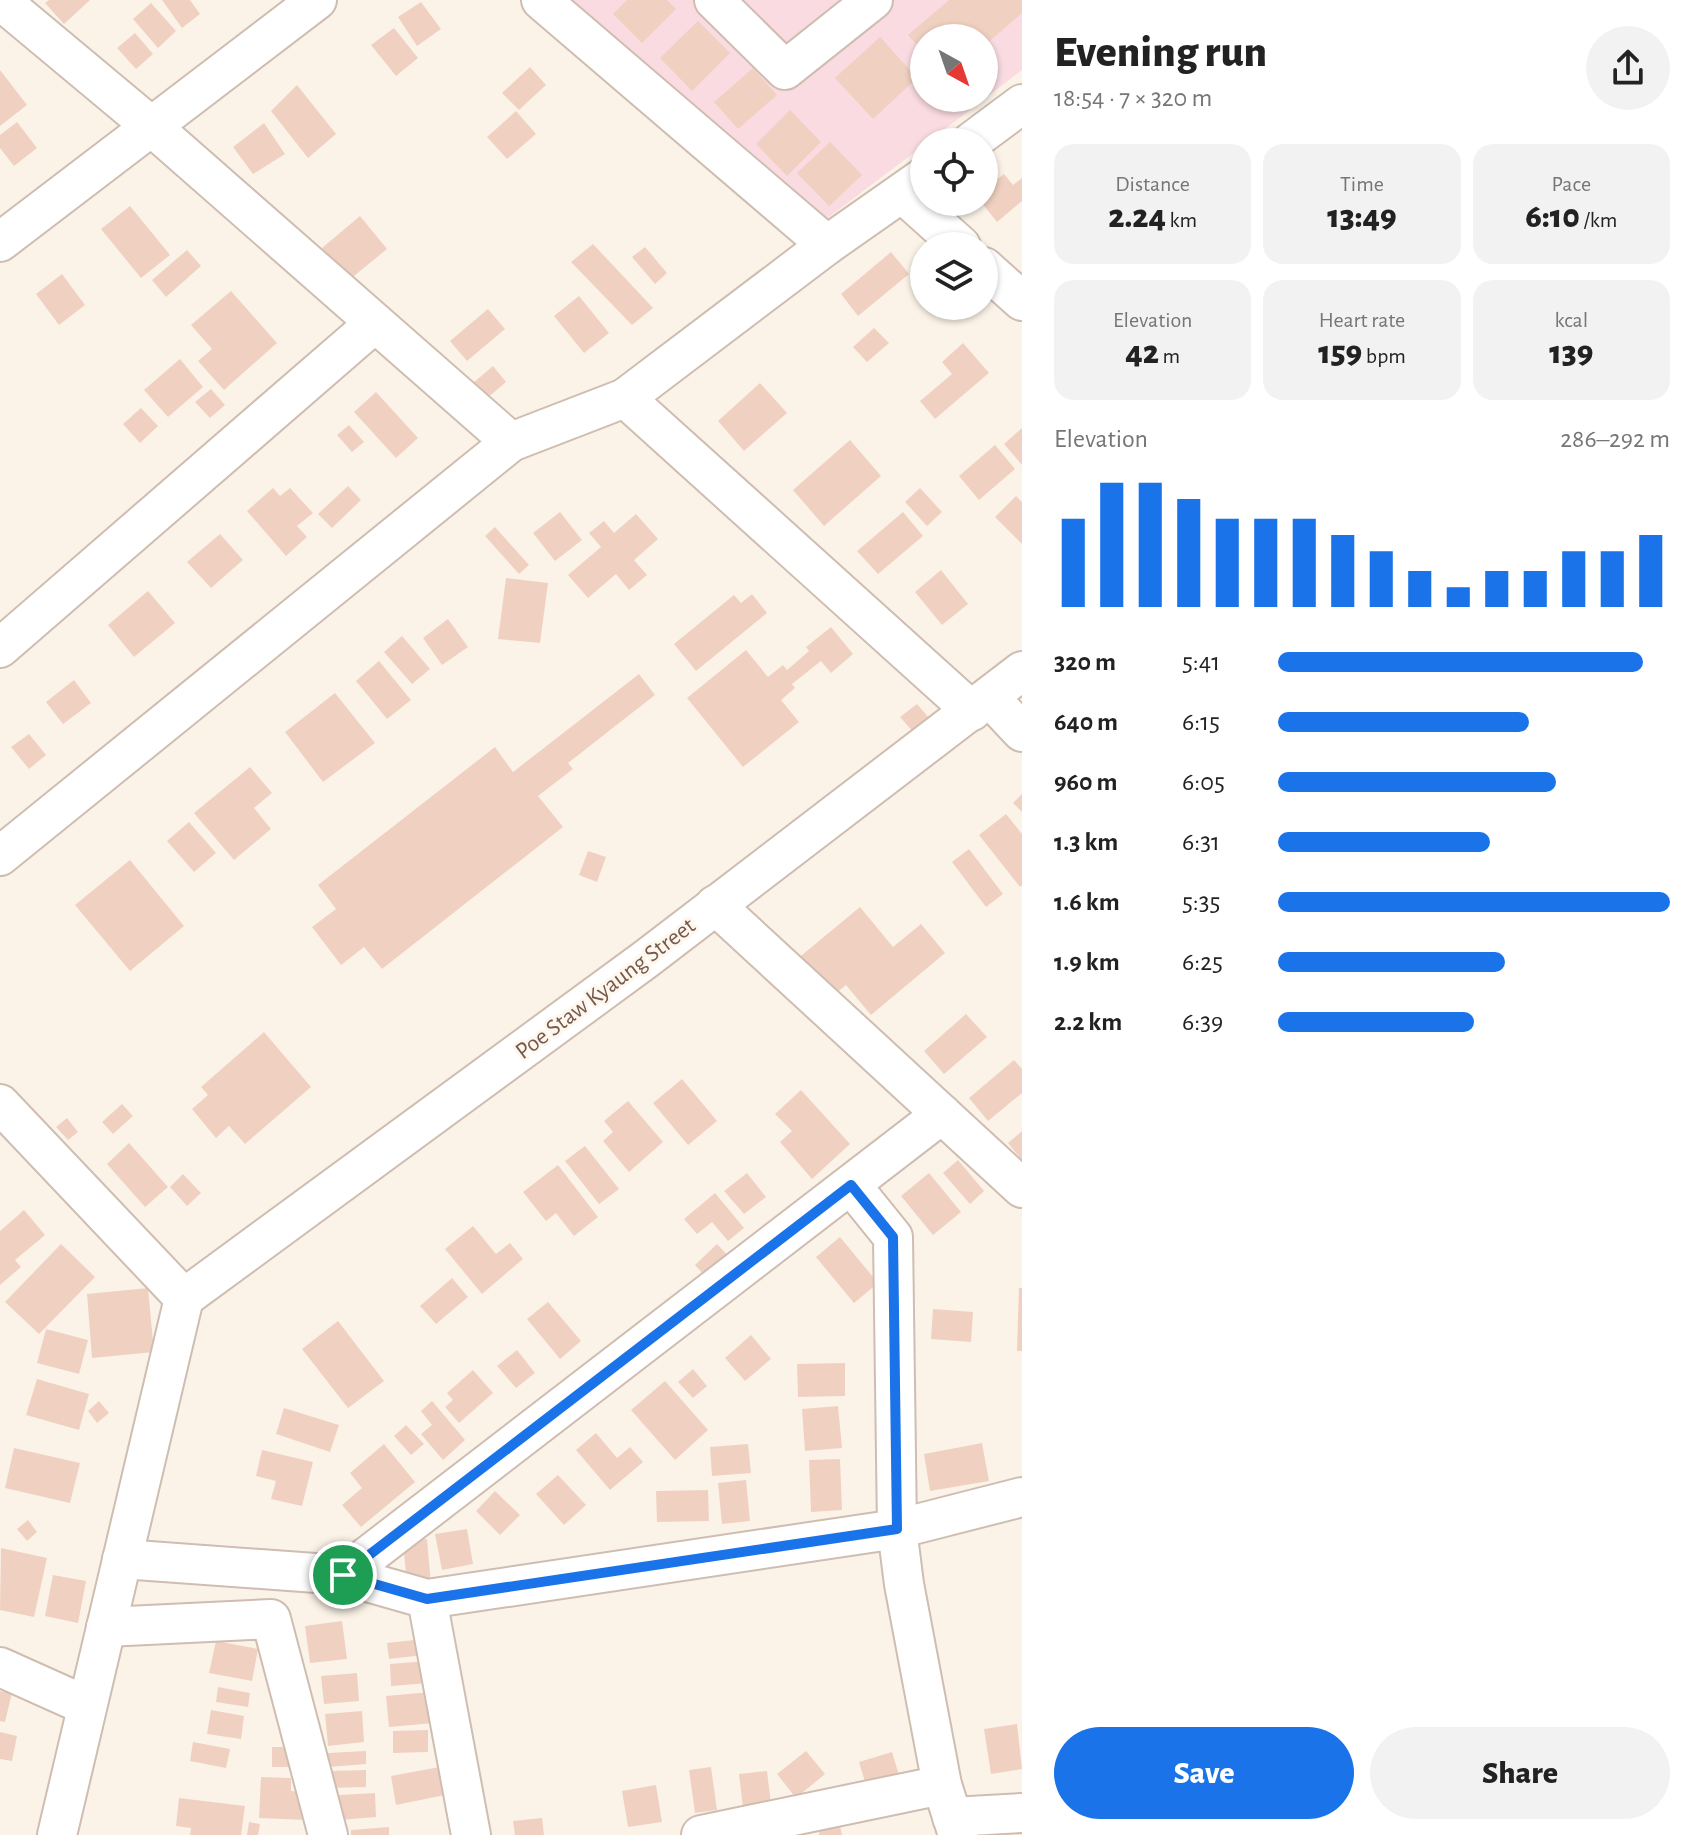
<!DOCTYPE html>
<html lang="en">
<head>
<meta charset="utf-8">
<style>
  body { margin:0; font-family:"Alegreya Sans",sans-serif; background:#f2f2f2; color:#222; height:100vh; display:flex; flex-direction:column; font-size:30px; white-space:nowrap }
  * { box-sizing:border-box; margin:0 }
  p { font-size:26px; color:#767676 }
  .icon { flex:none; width:44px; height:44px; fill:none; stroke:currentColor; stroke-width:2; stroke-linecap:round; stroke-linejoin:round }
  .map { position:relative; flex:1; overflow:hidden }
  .panel { display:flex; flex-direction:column; background:#fff; width:680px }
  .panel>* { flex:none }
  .needle { width:52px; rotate:140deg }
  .controls { position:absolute; left:910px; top:24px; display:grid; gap:16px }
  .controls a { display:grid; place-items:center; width:88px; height:88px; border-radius:50%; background:#fff; box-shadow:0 2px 6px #0004; font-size:40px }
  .pin { position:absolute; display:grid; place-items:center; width:68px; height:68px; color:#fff; margin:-34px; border:4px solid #fff; border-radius:50%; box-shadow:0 2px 8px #0007 }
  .round { display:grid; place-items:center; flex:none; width:84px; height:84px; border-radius:42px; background:#f2f2f2 }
  .headline { display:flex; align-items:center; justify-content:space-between; height:136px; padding:0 32px }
  h1 { font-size:44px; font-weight:800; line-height:60px }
  .figures { display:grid; grid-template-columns:repeat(3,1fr); gap:12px; height:136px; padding:8px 32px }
  .figures div { display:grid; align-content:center; border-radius:20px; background:#f2f2f2; text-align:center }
  .figures b { font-size:34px; font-weight:800 }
  .figures small { font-size:22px; font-weight:400 }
  .figures p { font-size:22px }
  .chart { height:224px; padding:16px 32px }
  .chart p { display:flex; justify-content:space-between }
  .chart svg { width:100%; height:144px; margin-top:8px; stroke:#1a73e8; stroke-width:6 }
  .cta { display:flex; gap:16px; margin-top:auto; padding:16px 32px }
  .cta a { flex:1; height:92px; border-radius:48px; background:#1a73e8; color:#fff; font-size:32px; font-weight:800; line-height:92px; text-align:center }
  .cta a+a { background:#f2f2f2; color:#222 }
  ul { padding:0 32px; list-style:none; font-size:26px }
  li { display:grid; grid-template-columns:128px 96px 1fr; align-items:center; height:60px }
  li i { height:20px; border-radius:10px; background:#1a73e8 }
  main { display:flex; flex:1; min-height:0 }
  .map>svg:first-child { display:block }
  .medical { fill:#f9dbe1; fill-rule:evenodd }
  .building { fill:#f0d1c1 }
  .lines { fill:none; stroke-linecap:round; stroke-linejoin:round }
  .minor-casing { stroke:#cfbdb1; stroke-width:42 }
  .minor { stroke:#fff; stroke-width:38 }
  .route-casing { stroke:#fff; stroke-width:16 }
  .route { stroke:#1a73e8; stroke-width:10 }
  .labels { text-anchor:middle; stroke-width:6; stroke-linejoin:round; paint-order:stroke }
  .street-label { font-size:24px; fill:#75594d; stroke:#fef7ee }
</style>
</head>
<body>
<main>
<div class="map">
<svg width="1022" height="1835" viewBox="0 0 1022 1835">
  <rect width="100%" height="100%" fill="#fcf3e8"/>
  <path class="medical" d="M572 0H1022V70L928 142H924V145L825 220ZM924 38H984V98H924Z"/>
  <g class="building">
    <polygon points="49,0 90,0 64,24 45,3"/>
    <polygon points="162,0 190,0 200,14 182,28"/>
    <polygon points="627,0 667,0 676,9 642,43 613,14"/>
    <polygon points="949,0 1022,0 1022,13 984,46 984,38 924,38 924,53 908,35"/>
    <polygon points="421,2 441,29 417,46 398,17"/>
    <polygon points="151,3 176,31 158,48 133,19"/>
    <polygon points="698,21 730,53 692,91 660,58"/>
    <polygon points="394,28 418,58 396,76 371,45"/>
    <polygon points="135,33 153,54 136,69 117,48"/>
    <polygon points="880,37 917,78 873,119 835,78"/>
    <polygon points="530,67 546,85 519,110 502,93"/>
    <polygon points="753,68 777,95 738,129 714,102"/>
    <polygon points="0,70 27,105 0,126"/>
    <polygon points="297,85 336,134 308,158 271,111"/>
    <polygon points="790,110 821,142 787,176 756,144"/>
    <polygon points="516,111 536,134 507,159 487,137"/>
    <polygon points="17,122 37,148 14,166 0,148 0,135"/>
    <polygon points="264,123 285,154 253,174 233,147"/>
    <polygon points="830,142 862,175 829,206 797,173"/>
    <polygon points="1004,174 1013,185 1022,178 1022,201 997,222 981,202 984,202 984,190"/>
    <polygon points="130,206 170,255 141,278 101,229"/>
    <polygon points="360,216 387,249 349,280 322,248"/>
    <polygon points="593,244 653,308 632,325 571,262"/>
    <polygon points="645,247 667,273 655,284 632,257"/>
    <polygon points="187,250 201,266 166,297 152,280"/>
    <polygon points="891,252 909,274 858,316 841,294"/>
    <polygon points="62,274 85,305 59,325 36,294"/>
    <polygon points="231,291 277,343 224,390 198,361 212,349 191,325"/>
    <polygon points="579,296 609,333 584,353 554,316"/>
    <polygon points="488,309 505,329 467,361 450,341"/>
    <polygon points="874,328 889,343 867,362 853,347"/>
    <polygon points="963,343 989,373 935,419 920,401 952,374 942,362"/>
    <polygon points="180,359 203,387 168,417 144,390"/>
    <polygon points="493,366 506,382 486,399 473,383"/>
    <polygon points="760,383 787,413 744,451 718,421"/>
    <polygon points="211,389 225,405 210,418 195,402"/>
    <polygon points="376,392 418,438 396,458 354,412"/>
    <polygon points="141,408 158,426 140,443 123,424"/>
    <polygon points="349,425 364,442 352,452 337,435"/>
    <polygon points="1022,428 1022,465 1004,444"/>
    <polygon points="850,440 881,476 824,526 793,490"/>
    <polygon points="995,445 1015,469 979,500 959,476"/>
    <polygon points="348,486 361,500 332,528 318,514"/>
    <polygon points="273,488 280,496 290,488 313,513 297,526 307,537 286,556 247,511"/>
    <polygon points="920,488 942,512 927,526 905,502"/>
    <polygon points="1016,496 1022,502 1022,544 995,517"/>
    <polygon points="560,512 582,540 555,561 533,533"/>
    <polygon points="903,512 923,536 878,574 857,551"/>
    <polygon points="636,514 658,539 634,560 647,575 629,590 616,574 588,598 568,575 601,547 589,533 604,521 614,533"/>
    <polygon points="495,527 529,565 519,574 485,536"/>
    <polygon points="220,534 243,560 211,588 187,562"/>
    <polygon points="941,570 968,604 942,625 915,592"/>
    <polygon points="506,578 548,583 540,643 498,639"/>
    <polygon points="148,591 175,623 134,657 108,625"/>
    <polygon points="752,594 767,613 696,671 674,644 734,595 741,603"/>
    <polygon points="448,619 468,647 442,665 423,638"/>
    <polygon points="831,627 853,654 831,673 821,661 792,684 795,688 781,700 799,722 743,767 687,698 746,650 768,677 783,665 787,670 809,651 806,647"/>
    <polygon points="402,636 430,669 412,684 384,652"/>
    <polygon points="379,661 411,700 387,719 356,681"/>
    <polygon points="639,674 655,695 568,763 573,769 538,796 563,827 382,969 364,947 341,965 312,927 336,909 318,885 495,747 513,772"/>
    <polygon points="74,680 91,703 63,724 46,702"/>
    <polygon points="335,693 375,743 323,782 285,732"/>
    <polygon points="917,704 930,719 914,733 900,717"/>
    <polygon points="29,734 46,755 29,769 11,747"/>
    <polygon points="250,767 272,793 254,808 271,829 234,860 194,813"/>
    <polygon points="1022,794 1022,812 1013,803"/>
    <polygon points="1006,814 1022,834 1022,885 1020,887 979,835"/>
    <polygon points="189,822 216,853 194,872 167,841"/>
    <polygon points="969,849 1003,894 986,907 952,862"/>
    <polygon points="588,851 606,857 597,882 579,875"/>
    <polygon points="130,860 184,926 130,971 75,905"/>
    <polygon points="860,907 893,947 921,924 945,953 871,1015 846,985 829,999 796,960"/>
    <polygon points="966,1014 987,1037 944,1074 924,1051"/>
    <polygon points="264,1032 311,1087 245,1144 229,1126 216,1138 192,1109 208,1095 201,1087"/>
    <polygon points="1014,1060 1022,1069 1022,1093 988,1121 969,1098"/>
    <polygon points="682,1079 717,1121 688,1145 653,1103"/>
    <polygon points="801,1090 850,1144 812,1179 780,1142 792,1131 775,1114"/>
    <polygon points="628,1101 663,1142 629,1172 603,1141 613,1132 604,1121"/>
    <polygon points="122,1104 133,1116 113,1134 102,1122"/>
    <polygon points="67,1118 78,1132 68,1140 56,1127"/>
    <polygon points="1022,1131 1022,1160 1008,1143"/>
    <polygon points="129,1143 168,1187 145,1207 107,1164"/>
    <polygon points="585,1146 619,1189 599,1204 565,1161"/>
    <polygon points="958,1160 984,1191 970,1204 943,1173"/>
    <polygon points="558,1165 598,1217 574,1236 556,1213 546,1221 523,1192"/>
    <polygon points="747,1173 766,1197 744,1214 724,1191"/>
    <polygon points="929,1173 961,1212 933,1235 901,1196"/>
    <polygon points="183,1174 201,1193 187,1206 170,1187"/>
    <polygon points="715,1193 744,1228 728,1241 712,1222 697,1234 684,1219"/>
    <polygon points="24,1210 45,1235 15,1260 21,1267 0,1285 0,1231"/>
    <polygon points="473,1226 496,1254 510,1243 523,1259 482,1294 445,1249"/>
    <polygon points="840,1237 878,1283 854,1303 816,1257"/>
    <polygon points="61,1244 95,1277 39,1334 5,1302"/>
    <polygon points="717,1244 736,1264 713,1285 695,1265"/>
    <polygon points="452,1278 468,1297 436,1324 420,1306"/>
    <polygon points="148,1288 154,1352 92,1358 87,1294"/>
    <polygon points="1019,1288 1022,1288 1022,1351 1017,1351"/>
    <polygon points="548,1302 581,1341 560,1359 527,1319"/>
    <polygon points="933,1309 973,1312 971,1342 931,1339"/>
    <polygon points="338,1321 384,1381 348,1408 302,1349"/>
    <polygon points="46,1329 88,1340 79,1374 37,1363"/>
    <polygon points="751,1335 771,1359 745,1381 725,1358"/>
    <polygon points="517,1350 535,1373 516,1388 497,1366"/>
    <polygon points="845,1363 845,1396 798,1397 797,1364"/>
    <polygon points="693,1369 707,1386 693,1398 678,1382"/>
    <polygon points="473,1370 493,1393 459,1423 445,1407 453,1400 447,1393"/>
    <polygon points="37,1379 89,1394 79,1430 26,1415"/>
    <polygon points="665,1381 708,1430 675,1460 631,1410"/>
    <polygon points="99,1401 109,1413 97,1423 88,1411"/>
    <polygon points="432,1401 465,1440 443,1460 421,1434 432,1425 421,1411"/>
    <polygon points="838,1406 842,1448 805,1451 802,1409"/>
    <polygon points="284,1408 339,1425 330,1452 276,1434"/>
    <polygon points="406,1425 424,1444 411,1455 394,1436"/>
    <polygon points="596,1433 617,1458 630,1447 643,1462 610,1490 576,1450"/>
    <polygon points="982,1443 989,1481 930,1491 924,1454"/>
    <polygon points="384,1444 415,1482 361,1527 342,1505 362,1488 350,1473"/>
    <polygon points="748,1444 751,1473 712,1476 710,1447"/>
    <polygon points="14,1448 80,1463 70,1503 5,1488"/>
    <polygon points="262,1450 313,1462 302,1506 271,1499 276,1481 256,1476"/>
    <polygon points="840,1459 842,1510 811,1512 809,1460"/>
    <polygon points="558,1475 586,1505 564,1525 536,1494"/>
    <polygon points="746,1480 750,1521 722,1524 718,1483"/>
    <polygon points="708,1490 709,1521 657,1522 656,1491"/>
    <polygon points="495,1491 520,1515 500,1535 476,1511"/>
    <polygon points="28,1520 37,1532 27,1541 17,1529"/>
    <polygon points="467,1529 473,1564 442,1570 435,1534"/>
    <polygon points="427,1539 431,1585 407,1587 403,1541"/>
    <polygon points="1,1548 47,1558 34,1617 0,1610"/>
    <polygon points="53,1575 86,1581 78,1623 45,1616"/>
    <polygon points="342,1621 347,1659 310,1663 305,1626"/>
    <polygon points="423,1639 424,1655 389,1659 387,1643"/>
    <polygon points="216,1641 258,1649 252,1681 209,1673"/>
    <polygon points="427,1661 429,1683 391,1686 390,1664"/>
    <polygon points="357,1673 359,1701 324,1704 321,1676"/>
    <polygon points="218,1687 250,1693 248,1707 216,1702"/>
    <polygon points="0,1691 12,1693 5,1722 0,1721"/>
    <polygon points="431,1692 434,1723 389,1727 386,1696"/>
    <polygon points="211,1710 244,1716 241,1739 207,1734"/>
    <polygon points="362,1711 364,1742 328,1746 325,1714"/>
    <polygon points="1017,1724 1022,1769 991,1774 984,1729"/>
    <polygon points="428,1730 428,1752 393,1753 393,1731"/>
    <polygon points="0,1732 17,1736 12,1761 0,1759"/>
    <polygon points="193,1742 230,1749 226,1768 190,1761"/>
    <polygon points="272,1747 294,1747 293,1767 272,1767"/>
    <polygon points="366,1751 366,1764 329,1767 328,1753"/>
    <polygon points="806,1751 825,1774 796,1798 777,1774"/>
    <polygon points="892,1752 899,1775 866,1785 859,1762"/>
    <polygon points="445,1766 450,1794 396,1805 391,1776"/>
    <polygon points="711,1767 717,1810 695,1813 689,1770"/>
    <polygon points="366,1770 366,1787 329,1788 328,1771"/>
    <polygon points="767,1771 771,1804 743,1808 739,1774"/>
    <polygon points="261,1777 291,1778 291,1791 306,1792 305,1820 259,1818"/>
    <polygon points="656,1785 662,1822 628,1827 622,1791"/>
    <polygon points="375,1793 376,1817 340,1820 339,1795"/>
    <polygon points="179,1798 245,1806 241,1835 190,1835 191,1828 176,1826"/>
    <polygon points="542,1818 544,1835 515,1835 513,1821"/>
    <polygon points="249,1822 260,1824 258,1835 247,1835"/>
    <polygon points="840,1826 842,1835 819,1835 819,1830"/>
    <polygon points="389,1827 389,1835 351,1835 351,1830"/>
  </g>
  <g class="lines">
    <g class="minor-casing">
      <g id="minor">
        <polyline points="0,0 151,126 511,442"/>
        <polyline points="541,0 827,245"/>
        <polyline points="714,0 785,70 873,0"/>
        <polyline points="971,142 1022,104"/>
        <polyline points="902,193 961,246"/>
        <polyline points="0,242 317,0"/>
        <polyline points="984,267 1022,301"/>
        <polyline points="625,398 972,711"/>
        <polyline points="0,648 375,323"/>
        <polyline points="989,697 1022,732"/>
        <polyline points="0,856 511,442 625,398 827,245 924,177"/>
        <polyline points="715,905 1022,1188"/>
        <polyline points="0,1104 184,1298 57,1835"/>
        <polyline points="851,1185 893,1237 897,1529 904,1584 942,1785 958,1835"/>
        <polyline points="184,1298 646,959 1022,671"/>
        <polyline points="122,1559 343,1575 427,1599 897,1529 1022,1497"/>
        <polyline points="343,1575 942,1114"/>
        <polyline points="427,1599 471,1835"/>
        <polyline points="106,1627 271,1619 328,1835"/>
        <polyline points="0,1667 87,1706"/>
        <polyline points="952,1817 1022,1813"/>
        <polyline points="701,1835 942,1785"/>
      </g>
    </g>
    <use href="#minor" class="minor"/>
  </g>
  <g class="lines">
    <g class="route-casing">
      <polygon id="route" points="851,1185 893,1237 897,1529 427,1599 343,1575"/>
    </g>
    <use href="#route" class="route"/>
  </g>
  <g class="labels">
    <g class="street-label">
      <text transform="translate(605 988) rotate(-37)" y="8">Poe Staw Kyaung Street</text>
    </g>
  </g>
</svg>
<div class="controls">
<a><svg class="needle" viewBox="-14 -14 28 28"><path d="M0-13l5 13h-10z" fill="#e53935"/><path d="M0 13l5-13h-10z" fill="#767676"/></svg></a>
<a><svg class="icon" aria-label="locate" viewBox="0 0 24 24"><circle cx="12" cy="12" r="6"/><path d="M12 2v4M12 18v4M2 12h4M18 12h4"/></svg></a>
<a><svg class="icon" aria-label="layers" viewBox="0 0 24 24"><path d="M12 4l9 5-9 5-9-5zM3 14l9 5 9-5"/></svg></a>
</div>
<div class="pin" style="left:343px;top:1575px;background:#1e9e55"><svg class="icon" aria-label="arrive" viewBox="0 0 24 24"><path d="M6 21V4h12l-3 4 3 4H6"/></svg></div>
</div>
<section class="panel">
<div class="headline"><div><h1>Evening run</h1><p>18:54 · 7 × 320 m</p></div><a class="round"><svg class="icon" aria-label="share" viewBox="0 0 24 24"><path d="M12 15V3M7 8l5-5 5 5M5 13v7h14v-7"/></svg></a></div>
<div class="figures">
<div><p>Distance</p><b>2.24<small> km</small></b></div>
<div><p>Time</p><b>13:49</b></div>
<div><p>Pace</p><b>6:10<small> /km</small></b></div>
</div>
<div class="figures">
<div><p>Elevation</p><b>42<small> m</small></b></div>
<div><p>Heart rate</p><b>159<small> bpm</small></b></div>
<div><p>kcal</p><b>139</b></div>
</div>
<div class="chart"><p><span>Elevation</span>286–292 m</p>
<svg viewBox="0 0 160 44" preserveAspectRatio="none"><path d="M5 44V17M15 44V6M25 44V6M35 44V11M45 44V17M55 44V17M65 44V17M75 44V22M85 44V27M95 44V33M105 44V38M115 44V33M125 44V33M135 44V27M145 44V27M155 44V22"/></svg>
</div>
<ul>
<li><b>320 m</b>5:41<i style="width:93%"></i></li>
<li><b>640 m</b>6:15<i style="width:64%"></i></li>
<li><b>960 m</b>6:05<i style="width:71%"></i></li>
<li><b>1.3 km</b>6:31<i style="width:54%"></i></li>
<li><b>1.6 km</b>5:35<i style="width:100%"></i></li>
<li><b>1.9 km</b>6:25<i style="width:58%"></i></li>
<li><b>2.2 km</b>6:39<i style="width:50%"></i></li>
</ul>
<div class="cta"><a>Save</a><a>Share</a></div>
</section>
</main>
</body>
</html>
